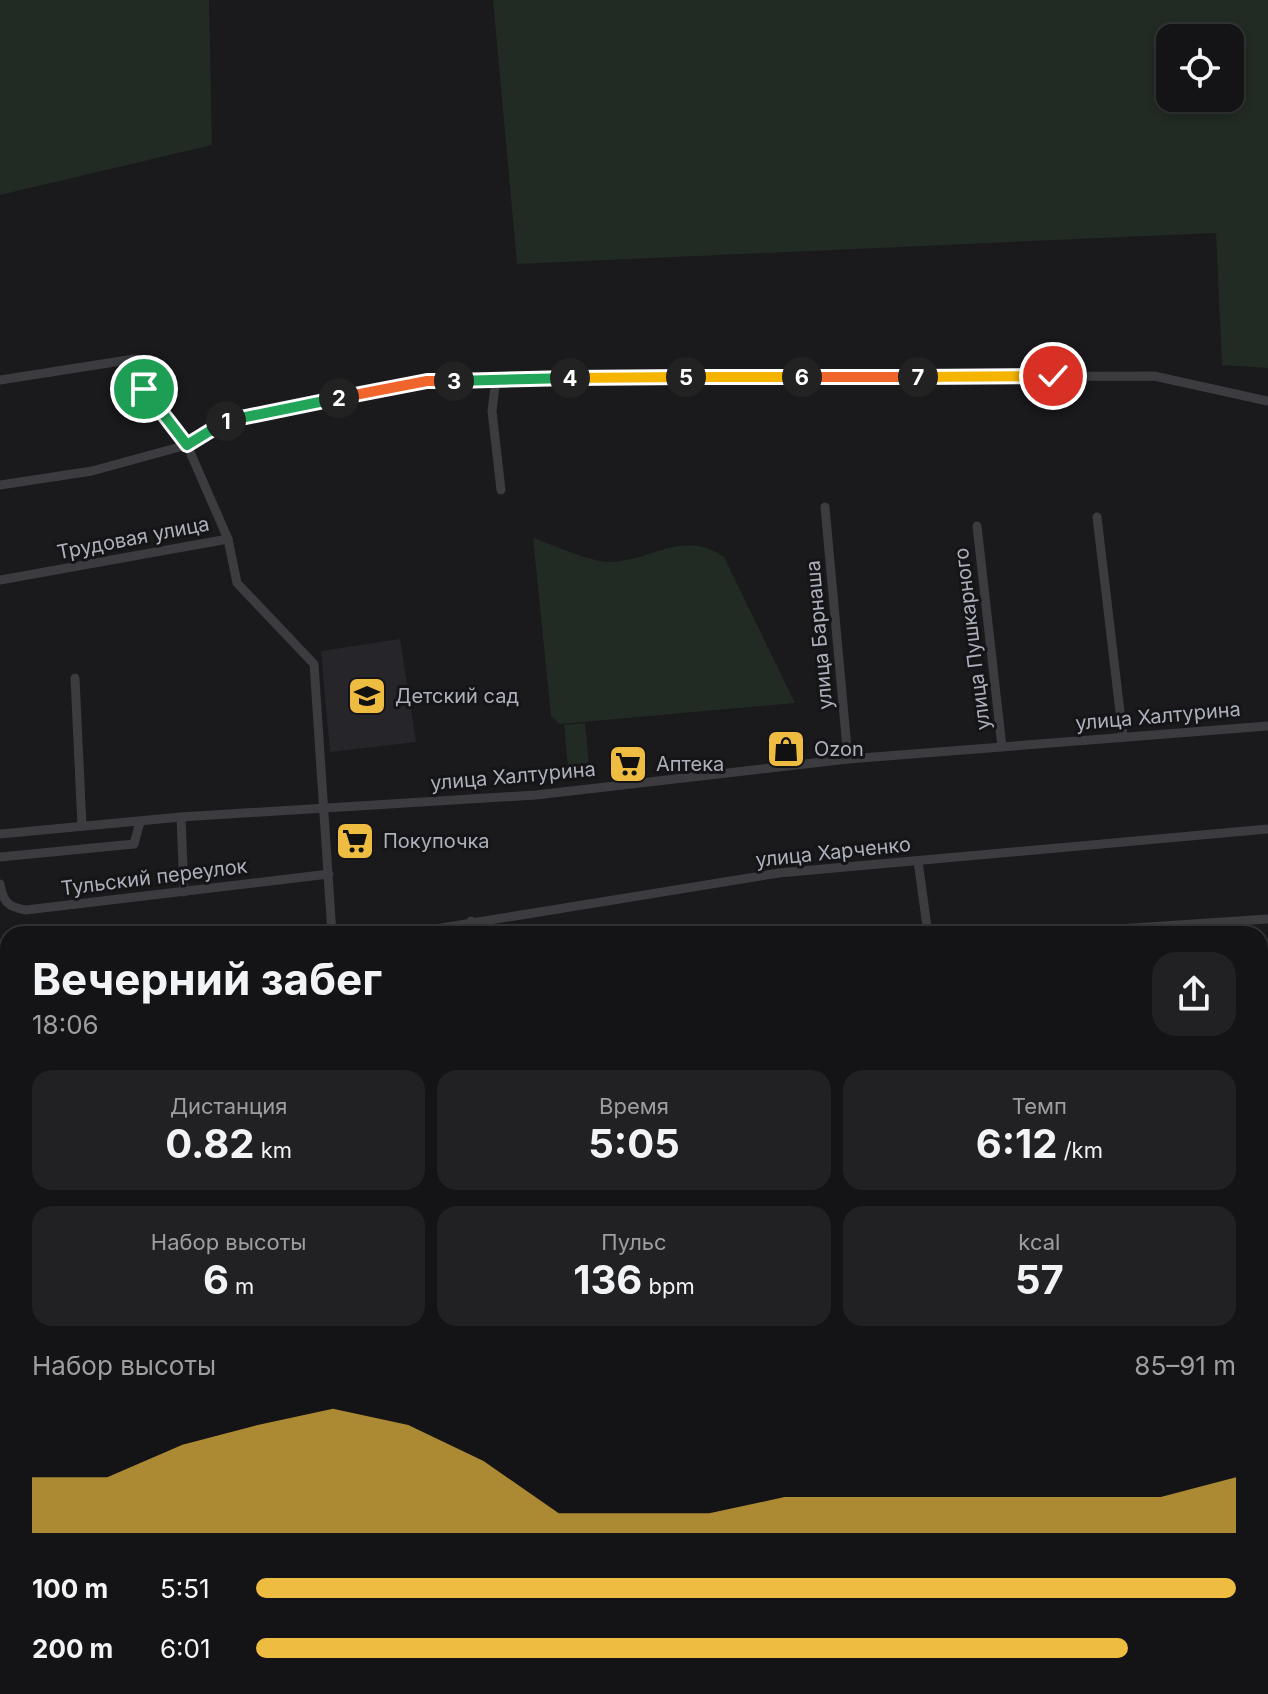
<!DOCTYPE html>
<html lang="ru">
<head>
<meta charset="utf-8">
<style>
  body { margin:0; font-family:Inter,sans-serif; background:#212022; color:#f1f3f6; height:100vh; display:flex; flex-direction:column; font-size:30px; white-space:nowrap }
  * { box-sizing:border-box; margin:0 }
  p { font-size:26px; color:#9d9ea0 }
  .icon { flex:none; width:44px; height:44px; fill:none; stroke:currentColor; stroke-width:2; stroke-linecap:round; stroke-linejoin:round }
  .map { position:relative; flex:1; overflow:hidden }
  .details { position:absolute; left:0px; top:926px; width:1268px; height:768px; display:flex; flex-direction:column; background:#141315; border-radius:24px 24px 0 0; box-shadow:0 4px 12px #0003,0 0 0 2px #333234 }
  .details>* { flex:none }
  .buttons { position:absolute; left:1156px; top:24px; display:grid; gap:16px }
  .buttons a { display:grid; place-items:center; width:88px; height:88px; border-radius:16px; background:#141315; box-shadow:0 4px 12px #0003,0 0 0 2px #333234; font-size:40px }
  .pin { position:absolute; display:grid; place-items:center; width:68px; height:68px; color:#fff; margin:-34px; border:4px solid #fff; border-radius:50%; box-shadow:0 2px 8px #0007 }
  .km { position:absolute; width:40px; height:40px; margin:-20px; border-radius:50%; background:#222; color:#fff; font-size:22px; line-height:40px; text-align:center }
  .round { display:grid; place-items:center; flex:none; width:84px; height:84px; border-radius:24px; background:#212022 }
  .summary { display:flex; align-items:center; justify-content:space-between; height:136px; padding:0 32px }
  h1 { font-size:44px; font-weight:700; line-height:60px }
  .figures { display:grid; grid-template-columns:repeat(3,1fr); gap:12px; height:136px; padding:8px 32px }
  .figures div { display:grid; align-content:center; border-radius:20px; background:#212022; text-align:center }
  .figures b { font-size:40px; font-weight:700 }
  .figures small { font-size:22px; font-weight:400 }
  .figures p { font-size:22px }
  .chart { height:224px; padding:16px 32px }
  .chart p { display:flex; justify-content:space-between }
  .chart svg { width:100%; height:144px; margin-top:8px; fill:#edbc40; opacity:.7 }
  ul { padding:0 32px; list-style:none; font-size:26px }
  li { display:grid; grid-template-columns:128px 96px 1fr; align-items:center; height:60px }
  li i { height:20px; border-radius:10px; background:#edbc40 }
  .map>svg:first-child { display:block }
  .built { fill:#262529 }
  .green { fill:#212a23; fill-rule:evenodd }
  .lines { fill:none; stroke-linecap:round; stroke-linejoin:round }
  .minor { stroke:#3b3b40; stroke-width:9 }
  .secondary { stroke:#494a50; stroke-width:14 }
  .split-1-casing { stroke:#fff; stroke-width:16 }
  .split-2-casing { stroke:#fff; stroke-width:16 }
  .split-3-casing { stroke:#fff; stroke-width:16 }
  .split-4-casing { stroke:#fff; stroke-width:16 }
  .split-5-casing { stroke:#fff; stroke-width:16 }
  .split-6-casing { stroke:#fff; stroke-width:16 }
  .split-7-casing { stroke:#fff; stroke-width:16 }
  .split-8-casing { stroke:#fff; stroke-width:16 }
  .split-1 { stroke:#22a559; stroke-width:10 }
  .split-2 { stroke:#22a559; stroke-width:10 }
  .split-3 { stroke:#f0652b; stroke-width:10 }
  .split-4 { stroke:#22a559; stroke-width:10 }
  .split-5 { stroke:#f5b400; stroke-width:10 }
  .split-6 { stroke:#f5b400; stroke-width:10 }
  .split-7 { stroke:#f0652b; stroke-width:10 }
  .split-8 { stroke:#f5b400; stroke-width:10 }
  .labels { text-anchor:middle; stroke-width:6; stroke-linejoin:round; paint-order:stroke }
  .street-label { font-size:20px; fill:#acb0bb; stroke:#151417 }
  .poi-label { font-size:20px; fill:#acb0bb; stroke:#151417; text-anchor:start }
</style>
</head>
<body>
<div class="map">
<svg width="1268" height="1694" viewBox="0 0 1268 1694">
  <rect width="100%" height="100%" fill="#1a191c"/>
  <polygon class="built" points="400,639 416,742 330,752 321,651"/>
  <g class="green">
    <polygon points="0,0 209,0 212,145 0,195"/>
    <path d="M493 0H1268V368L1222 365 1216 233 517 264ZM1230 38V98H1170V38Z"/>
    <path d="M533 538C552 544 592 563 611 562 655 560 682 529 724 557L795 703 560 724 551 716Z"/>
    <polygon points="585,723 589,764 568,766 564,725"/>
  </g>
  <g class="lines">
    <g class="minor">
      <polyline points="496,379 492,411 501,490"/>
      <polyline points="0,380 134,359 144,389 187,445 92,471 0,485"/>
      <polyline points="825,507 848,759"/>
      <polyline points="1097,517 1123,737"/>
      <polyline points="977,526 1002,747"/>
      <polyline points="228,539 237,583 314,664 332,934"/>
      <polyline points="0,580 228,539 187,445 231,418 427,381 546,378 1154,376 1268,401"/>
      <polyline points="75,678 82,826"/>
      <polyline points="181,817 184,892"/>
      <polyline points="0,834 181,817 536,795 848,759 1268,726"/>
      <polyline points="0,857 134,844 140,822"/>
      <polyline points="918,861 928,934"/>
      <path d="M0 884C3 902 8 907 26 910L329 874"/>
      <polyline points="471,921 475,934"/>
      <polyline points="404,934 779,873 1268,829"/>
      <polyline points="1042,934 1268,919"/>
      <polyline points="0,1032 8,1031"/>
      <polyline points="0,1237 8,1195"/>
      <polyline points="1260,1275 1268,1273"/>
      <polyline points="0,1327 8,1327"/>
      <polyline points="1260,1383 1268,1380"/>
      <polyline points="1260,1560 1268,1559"/>
      <polyline points="0,1619 8,1618"/>
      <polyline points="1260,1664 1268,1664"/>
      <polyline points="272,1686 273,1694"/>
      <polyline points="806,1686 810,1694"/>
      <polyline points="1056,1686 1059,1694"/>
      <polyline points="516,1694 531,1686"/>
      <polyline points="717,1694 731,1686"/>
      <polyline points="851,1694 875,1686"/>
      <polyline points="1202,1694 1220,1686"/>
    </g>
    <g class="secondary">
      <polyline points="1260,1123 1268,1122"/>
      <polyline points="0,1432 8,1432"/>
    </g>
  </g>
  <g class="lines">
    <g class="split-1-casing">
      <polyline id="split-1" points="144,389 187,445 226,421"/>
    </g>
    <g class="split-2-casing">
      <polyline id="split-2" points="226,421 339,398"/>
    </g>
    <g class="split-3-casing">
      <polyline id="split-3" points="339,398 427,381 454,381"/>
    </g>
    <g class="split-4-casing">
      <polyline id="split-4" points="454,381 570,378"/>
    </g>
    <g class="split-5-casing">
      <polyline id="split-5" points="570,378 686,377"/>
    </g>
    <g class="split-6-casing">
      <polyline id="split-6" points="686,377 802,377"/>
    </g>
    <g class="split-7-casing">
      <polyline id="split-7" points="802,377 918,377"/>
    </g>
    <g class="split-8-casing">
      <polyline id="split-8" points="918,377 1053,376"/>
    </g>
    <use href="#split-1" class="split-1"/>
    <use href="#split-2" class="split-2"/>
    <use href="#split-3" class="split-3"/>
    <use href="#split-4" class="split-4"/>
    <use href="#split-5" class="split-5"/>
    <use href="#split-6" class="split-6"/>
    <use href="#split-7" class="split-7"/>
    <use href="#split-8" class="split-8"/>
  </g>
  <defs>
    <g id="school-square" transform="scale(2)"><rect x="-9" y="-9" width="18" height="18" rx="4" fill="#edbc40" stroke="#151417"/><path d="M0-5L7-2L0 1L-7-2ZM-4 1L0 2.5L4 1V4Q0 6-4 4Z" fill="#111"/></g>
    <g id="shop-square" transform="scale(2)"><rect x="-9" y="-9" width="18" height="18" rx="4" fill="#edbc40" stroke="#151417"/><path d="M-5-2.5h2.3a2.7 3.5 0 0 1 5.4 0H5L5.5 6h-11ZM-1.5-2.5h3a1.5 2.3 0 0 0-3 0Z" fill="#111"/></g>
    <g id="supermarket-square" transform="scale(2)"><rect x="-9" y="-9" width="18" height="18" rx="4" fill="#edbc40" stroke="#151417"/><path d="M-6-5.5h2.5l.6 2H6L4.5 2H-2.5L-4.4-4H-6ZM-1.5 3.2a1.3 1.3 0 1 0 .1 0ZM3 3.2a1.3 1.3 0 1 0 .1 0Z" fill="#111"/></g>
  </defs>
  <g fill-rule="evenodd">
    <use href="#school-square" x="367" y="696"/>
    <use href="#shop-square" x="786" y="749"/>
    <use href="#supermarket-square" x="628" y="764"/>
    <use href="#supermarket-square" x="355" y="841"/>
  </g>
  <g class="labels">
    <g class="street-label">
      <text transform="translate(133 538) rotate(-11)" y="7">Трудовая улица</text>
      <text transform="translate(819 635) rotate(-95)" y="7">улица Барнаша</text>
      <text transform="translate(972 639) rotate(-97)" y="7">улица Пушкарного</text>
      <text transform="translate(1158 716) rotate(-5)" y="7">улица Халтурина</text>
      <text transform="translate(513 776) rotate(-5)" y="7">улица Халтурина</text>
      <text transform="translate(833 852) rotate(-6)" y="7">улица Харченко</text>
      <text transform="translate(154 877) rotate(-7)" y="7">Тульский переулок</text>
    </g>
    <g class="poi-label">
      <text x="395" y="703">Детский сад</text>
      <text x="814" y="756">Ozon</text>
      <text x="656" y="771">Аптека</text>
      <text x="383" y="848">Покупочка</text>
    </g>
  </g>
</svg>
<div class="buttons">
<a><svg class="icon" aria-label="locate" viewBox="0 0 24 24"><circle cx="12" cy="12" r="6"/><path d="M12 2v4M12 18v4M2 12h4M18 12h4"/></svg></a>
</div>
<div class="pin" style="left:144px;top:389px;background:#1e9e55"><svg class="icon" aria-label="arrive" viewBox="0 0 24 24"><path d="M6 21V4h12l-3 4 3 4H6"/></svg></div>
<div class="pin" style="left:1053px;top:376px;background:#d93025"><svg class="icon" aria-label="check" viewBox="0 0 24 24"><path d="M5 12l5 5 9-10"/></svg></div>
<b class="km" style="left:226px;top:421px">1</b>
<b class="km" style="left:339px;top:398px">2</b>
<b class="km" style="left:454px;top:381px">3</b>
<b class="km" style="left:570px;top:378px">4</b>
<b class="km" style="left:686px;top:377px">5</b>
<b class="km" style="left:802px;top:377px">6</b>
<b class="km" style="left:918px;top:377px">7</b>
<section class="details">
<div class="summary"><div><h1>Вечерний забег</h1><p>18:06</p></div><a class="round"><svg class="icon" aria-label="share" viewBox="0 0 24 24"><path d="M12 15V3M7 8l5-5 5 5M5 13v7h14v-7"/></svg></a></div>
<div class="figures">
<div><p>Дистанция</p><b>0.82<small> km</small></b></div>
<div><p>Время</p><b>5:05</b></div>
<div><p>Темп</p><b>6:12<small> /km</small></b></div>
</div>
<div class="figures">
<div><p>Набор высоты</p><b>6<small> m</small></b></div>
<div><p>Пульс</p><b>136<small> bpm</small></b></div>
<div><p>kcal</p><b>57</b></div>
</div>
<div class="chart"><p><span>Набор высоты</span>85–91 m</p>
<svg viewBox="0 0 160 44" preserveAspectRatio="none"><path d="M0 44V27L10 27L20 17L30 11L40 6L50 11L60 22L70 38L80 38L90 38L100 33L110 33L120 33L130 33L140 33L150 33L160 27V44z"/></svg>
</div>
<ul>
<li><b>100 m</b>5:51<i style="width:100%"></i></li>
<li><b>200 m</b>6:01<i style="width:89%"></i></li>
</ul>
</section>
</div>
</body>
</html>
